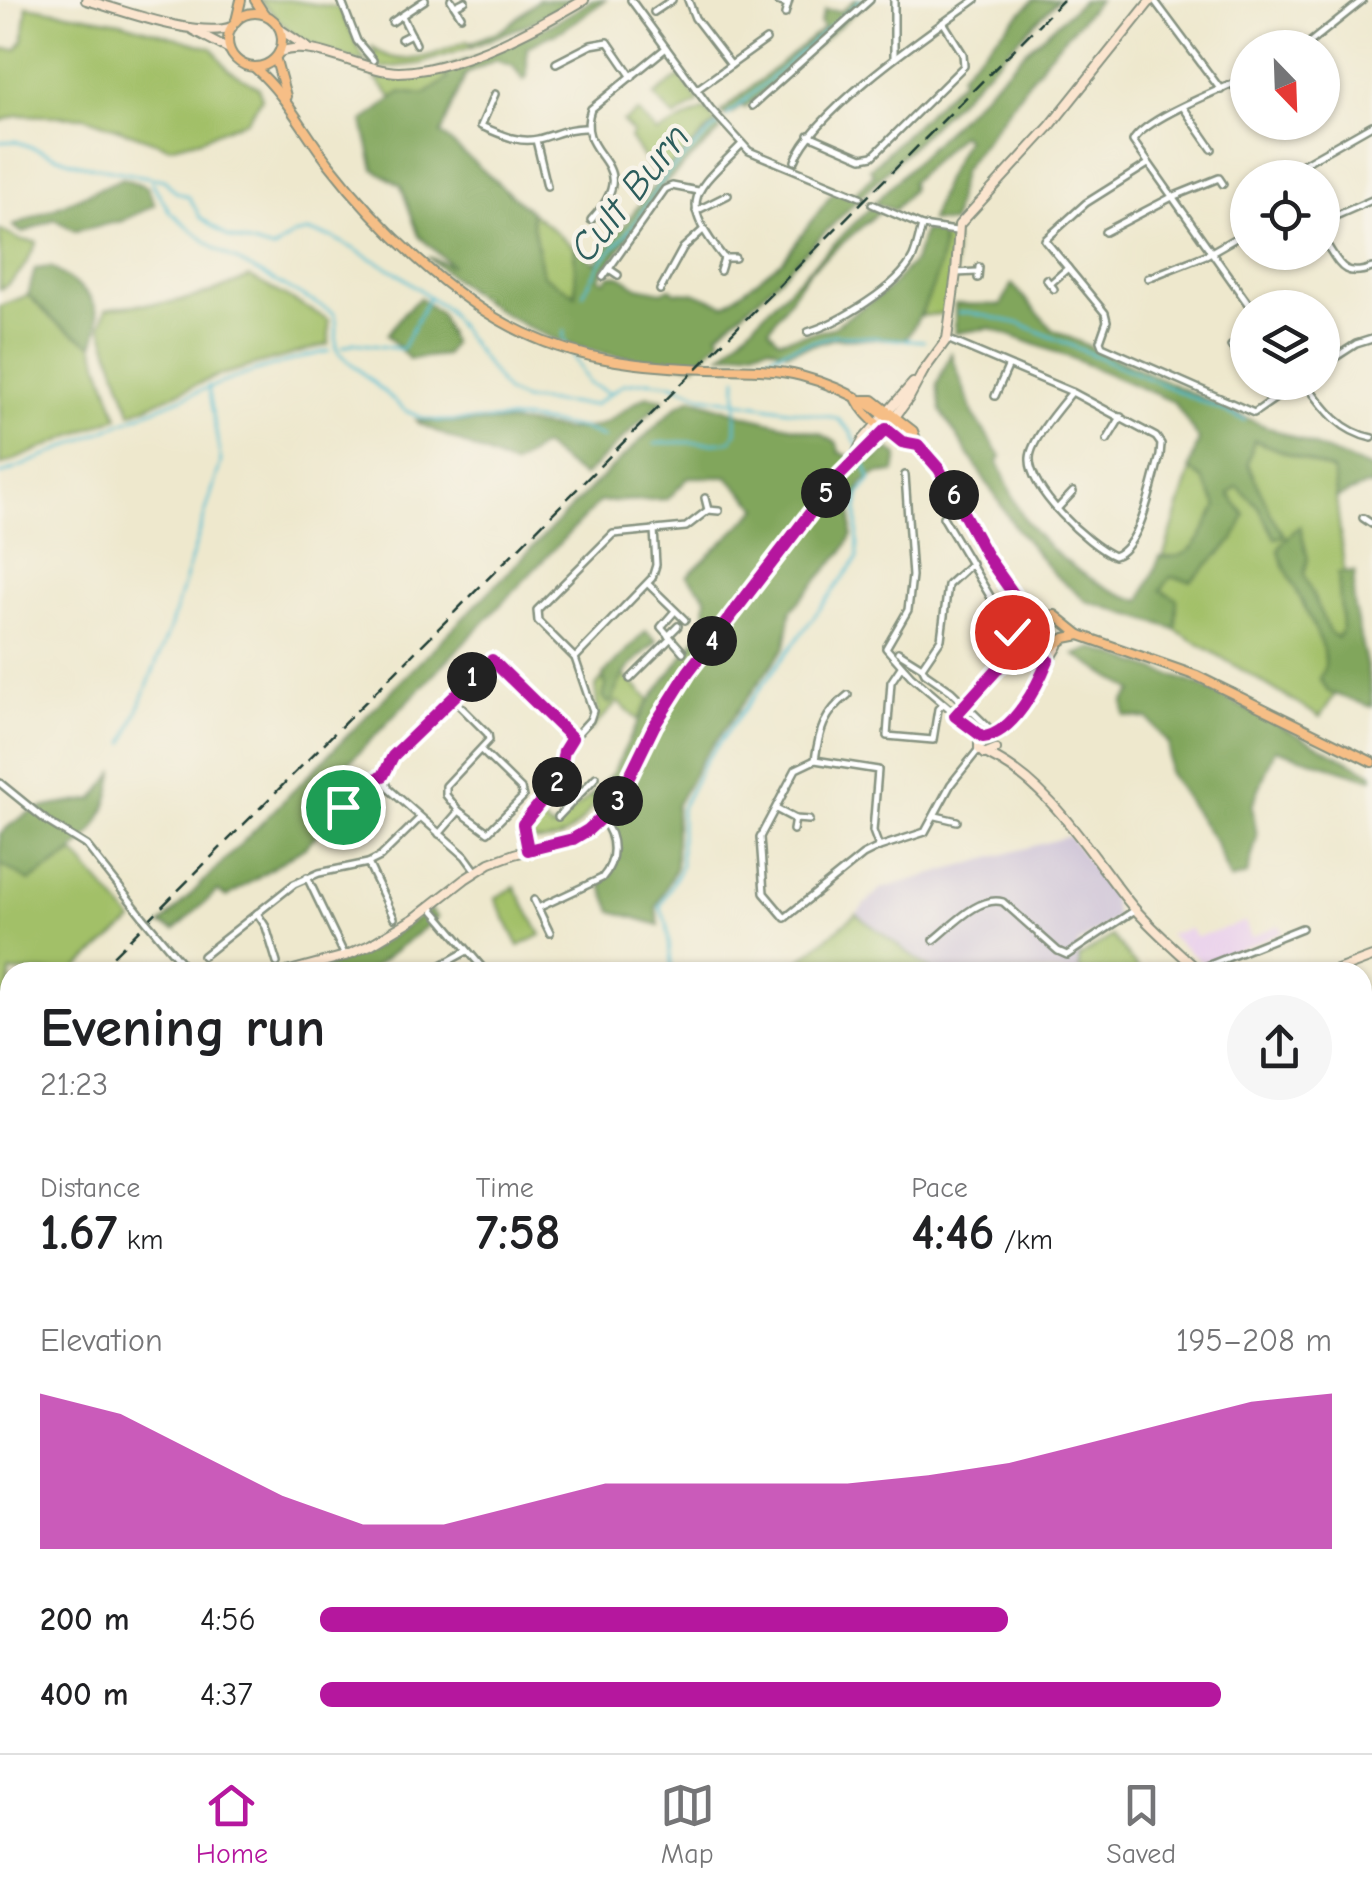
<!DOCTYPE html>
<html lang="en">
<head>
<meta charset="utf-8">
<style>
  body { margin:0; font-family:"Comic Neue",sans-serif; background:#f6f6f6; color:#202124; height:100vh; display:flex; flex-direction:column; font-size:38px; white-space:nowrap }
  * { box-sizing:border-box; margin:0 }
  p { font-size:32px; color:#757577 }
  .icon { flex:none; width:55px; height:55px; fill:none; stroke:currentColor; stroke-width:2; stroke-linecap:round; stroke-linejoin:round }
  .map { position:relative; flex:1; overflow:hidden }
  .details { position:absolute; left:0px; top:962px; width:1372px; height:792px; display:flex; flex-direction:column; background:#fff; border-radius:30px 30px 0 0; box-shadow:0 2px 8px #0004 }
  .details>* { flex:none }
  .needle { width:65px; rotate:157deg }
  .controls { position:absolute; left:1230px; top:30px; display:grid; gap:20px }
  .controls a { display:grid; place-items:center; width:110px; height:110px; border-radius:50%; background:#fff; box-shadow:0 2px 8px #0004; font-size:50px }
  .pin { position:absolute; display:grid; place-items:center; width:85px; height:85px; color:#fff; margin:-42px; border:5px solid #fff; border-radius:50%; box-shadow:0 2px 10px #0007 }
  .km { position:absolute; width:50px; height:50px; margin:-25px; border-radius:50%; background:#222; color:#fff; font-size:28px; line-height:50px; text-align:center }
  .round { display:grid; place-items:center; flex:none; width:105px; height:105px; border-radius:52px; background:#f6f6f6 }
  .headline { display:flex; align-items:center; justify-content:space-between; height:170px; padding:0 40px }
  h1 { font-size:55px; font-weight:800; line-height:75px }
  .metrics { display:grid; grid-template-columns:repeat(3,1fr); gap:15px; height:170px; padding:10px 40px }
  .metrics div { display:grid; align-content:center }
  .metrics b { font-size:50px; font-weight:800 }
  .metrics small { font-size:28px; font-weight:400 }
  .metrics p { font-size:28px }
  .chart { height:280px; padding:20px 40px }
  .chart p { display:flex; justify-content:space-between }
  .chart svg { width:100%; height:180px; margin-top:10px; fill:#b5179e; opacity:.7 }
  ul { padding:0 40px; list-style:none; font-size:32px }
  li { display:grid; grid-template-columns:160px 120px 1fr; align-items:center; height:75px }
  li i { height:25px; border-radius:12px; background:#b5179e }
  .tab-bar { display:flex; justify-content:space-around; align-items:center; height:140px; border-top:2px solid #e0e0e0; background:#fff; font-size:28px; color:#757577 }
  .tab-bar a { display:grid; justify-items:center; gap:5px }
  .tab-bar .on { color:#b5179e }
  .map>svg:first-child { display:block }
  .built { fill:#ead1ec }
  .industrial { fill:#cabfd6 }
  .green { fill:#a2c068; stroke:#607e4e; stroke-width:2.5 }
  .forest { fill:#81a65c; stroke:#507248; stroke-width:2.5 }
  .lines { fill:none; stroke-linecap:round; stroke-linejoin:round }
  .stream { stroke:#55bed2; stroke-width:2.5 }
  .river { stroke:#55bed2; stroke-width:11 }
  .street-casing { stroke:#869280; stroke-width:10 }
  .secondary-casing { stroke:#869280; stroke-width:12 }
  .primary-casing { stroke:#869280; stroke-width:12 }
  .street { stroke:#fff; stroke-width:5 }
  .secondary { stroke:#fbe5cf; stroke-width:8 }
  .primary { stroke:#f6be86; stroke-width:8 }
  .rail { stroke:#1f3d34; stroke-width:2.5; stroke-dasharray:15 8; stroke-linecap:butt }
  .street-bridge-casing { stroke:#869280; stroke-width:10; stroke-linecap:butt }
  .street-bridge { stroke:#fff; stroke-width:5 }
  .route-casing { stroke:#fff; stroke-width:20 }
  .route { stroke:#b5179e; stroke-width:12 }
  .labels { text-anchor:middle; stroke-width:9; stroke-linejoin:round; paint-order:stroke }
  .water-label { font-size:40px; font-style:italic; fill:#2c5d5c; stroke:#f7f3e8 }
</style>
</head>
<body>
<div class="map">
<svg width="1372" height="1753" viewBox="0 0 1372 1753">
  <rect width="100%" height="100%" fill="#f7f3e8"/>
  <filter id="ink" filterUnits="userSpaceOnUse"><feTurbulence type="fractalNoise" baseFrequency=".01" numOctaves="2"/><feDisplacementMap in="SourceGraphic" scale="20" xChannelSelector="R" yChannelSelector="G"/><feConvolveMatrix kernelMatrix="1 2 1 2 8 2 1 2 1" color-interpolation-filters="sRGB"/></filter>
  <filter id="wash" filterUnits="userSpaceOnUse"><feTurbulence type="fractalNoise" baseFrequency=".0048" numOctaves="4" result="noise"/><feDisplacementMap in="SourceGraphic" scale="40" xChannelSelector="R" yChannelSelector="G"/><feGaussianBlur stdDeviation="2.25" result="paint"/><feColorMatrix in="noise" values="0 0 0 0 0 0 0 0 0 0 0 0 0 0 0 0 0 1.4 0 .05"/><feComposite in="paint" operator="in"/></filter>
  <g filter="url(#wash)">
    <rect width="100%" height="100%" fill="#eee8cd"/>
    <polygon class="built" points="1245,922 1251,937 1279,925 1283,932 1203,963 1168,934 1190,929 1196,937"/>
    <polygon class="industrial" points="1069,836 1111,892 1116,918 1078,944 1080,972 934,972 856,914 880,889"/>
    <g class="green">
      <path d="M259 0H287L340 8 365 62H372L376 56 371 46C403 72 433 54 467 41L472 47 420 64 383 68 325 51 293 34Z"/>
      <polygon points="27,6 121,22 212,48 229,70 258,87 262,98 247,120 201,139 169,147 85,117 20,115 0,121 0,49 17,49 23,40"/>
      <polygon points="426,73 446,73 448,79 424,95 401,92 393,98 376,80"/>
      <polygon points="680,76 699,102 675,118 654,96"/>
      <polygon points="705,109 716,123 658,180 630,138 633,133 623,122 638,112 657,133"/>
      <polygon points="530,211 574,247 577,296 543,275"/>
      <path d="M0 230 20 240 37 242C29 259 18 281 0 289Z"/>
      <polygon points="941,233 949,234 954,239 955,272 946,313 921,316 943,245"/>
      <path d="M250 277 329 320V344L217 376 131 413 101 326 106 309C128 304 149 305 171 302 199 298 225 288 250 277Z"/>
      <polygon points="28,295 57,324 93,345 118,417 0,466 0,306"/>
      <polygon points="1206,422 1333,471 1355,664 1320,717 1146,612"/>
      <polygon points="623,674 650,700 638,720 618,702 590,731 598,713 595,687 602,679 607,686 605,693 613,689"/>
      <path d="M590 796 596 800C582 826 561 847 530 840L529 822 540 806 544 810 538 816 552 829Z"/>
      <polygon points="74,853 133,921 72,972 10,972 10,1024 0,1033 0,864 30,881"/>
      <polygon points="515,887 541,935 519,946 495,898"/>
      <polygon points="856,914 934,972 786,972"/>
      <polygon points="1112,936 1141,972 1080,972 1079,958"/>
      <polygon points="1372,1220 1372,1439 1363,1437 1363,1357 1367,1354 1363,1343 1363,1224"/>
      <polygon points="270,1745 446,1745 455,1753 423,1753 417,1748 404,1753 279,1753"/>
    </g>
    <g class="forest">
      <polygon points="538,0 574,0 535,21 472,47 470,43 504,29"/>
      <path d="M592 0H605L564 29 527 47V76L524 80 513 66 495 60 466 74 441 134 530 211 543 275 576 295 574 247 595 263 667 169 716 123 721 130 668 180 599 278 605 281 610 275 620 276 638 287 662 292 670 288 675 292 696 293 725 305 783 260 834 191 851 197 874 174 870 169 963 78 960 75 969 64 1034 0H1058L762 295 718 333 721 338 696 365C576 357 519 336 428 257L452 266 419 236 401 186 374 169 363 122 401 92 424 95 448 79 446 73H426C484 56 542 34 592 0Z"/>
      <polygon points="855,0 869,0 745,108 742,105 732,114 729,112 724,116 720,113 824,28 820,23 825,10 842,11"/>
      <polygon points="1083,0 1099,0 1047,57 962,171 952,223 930,221 945,179 966,139 961,134 911,182 912,189 894,210 874,203 1028,49"/>
      <polygon points="123,178 147,187 155,205 122,221 75,231 54,219 23,233 13,226"/>
      <path d="M871 207 880 211 808 272 769 329 779 340 832 328 887 290 914 261 924 231 941 233C947 266 923 312 906 339L836 338 787 352 769 346 722 355Z"/>
      <path d="M51 267C82 289 110 302 93 345L58 324 28 295 35 269Z"/>
      <path d="M1012 284 1053 330 1257 423 1372 469V487L1367 485 1337 498 1333 471 1254 440 1248 464 1273 518 1285 536 1275 538 1258 506 1237 486 1229 494 1245 515 1234 540 1191 581 1171 577 1161 590 1177 599 1176 629 1086 601 1054 574 1015 527 941 411 937 385 951 353 974 416 1001 456 998 462C1007 481 1014 504 1025 520 1051 556 1100 590 1141 601L1160 557C1197 561 1202 533 1217 506L1203 479 1189 469 1199 440 1174 402 1069 357 990 328 955 333V304L1001 305Z"/>
      <polygon points="420,298 440,314 452,344 445,355 409,359 387,335 404,312"/>
      <path d="M648 396 664 399 583 477 542 446 513 466 418 423 416 420C445 423 472 422 502 422 533 422 564 435 594 427 615 421 628 404 648 396Z"/>
      <path d="M692 398 747 416 819 433 837 443 839 452 859 461 867 455 875 459 889 449 898 455 895 472 876 474 862 484 851 508 852 535 843 551 791 610 785 647 701 761 676 806V867L656 908 659 925 612 911 601 884C621 866 618 849 611 825L618 817 590 796 612 774 648 703 705 626 706 596 687 576 759 508 727 477H689L668 499 599 502 315 798 334 816 306 846 227 897 217 891 175 930 161 925 595 484 678 405Z"/>
      <path d="M1300 526 1308 559 1304 575 1329 632 1338 638 1342 629 1338 573 1355 572C1347 613 1372 665 1372 707L1328 692 1319 679C1321 674 1324 670 1325 665 1328 641 1276 559 1279 549 1282 541 1293 532 1300 526Z"/>
      <path d="M646 631 657 641C636 661 618 673 613 702L608 703 603 696 606 686 603 675Z"/>
      <polygon points="1093,648 1199,685 1372,773 1372,779 1275,749 1252,806 1257,837 1247,875 1230,880 1215,842 1168,772 1169,744 1148,719 1125,716 1124,702 1133,691 1075,655"/>
      <path d="M114 773C106 833 78 850 30 881L0 864V834C35 802 50 807 94 799Z"/>
      <polygon points="430,910 437,918 367,972 311,972 373,948"/>
    </g>
    <g class="lines">
      <g class="stream">
        <polyline points="727,116 861,0"/>
        <polyline points="0,142 15,141 78,164 164,180 176,192 189,197 200,217 228,237 273,250 293,235 308,232 332,237 396,272 447,310 507,393 523,400 594,405 624,384 648,381 673,384 703,396 837,418 851,432 858,447"/>
        <path d="M151 181 170 212 217 250 334 313C340 326 333 339 338 352L406 411 422 418 439 421 523 419 580 428 604 438"/>
        <polyline points="583,294 601,262 626,234 668,173 719,124"/>
        <polyline points="958,313 968,312 1021,324 1245,420"/>
        <polyline points="565,331 563,337 569,348"/>
        <polyline points="343,347 354,343 402,349 429,297"/>
        <polyline points="573,355 588,383 611,394"/>
        <polyline points="760,361 786,349 835,335 924,341"/>
        <path d="M655 444C681 439 705 446 731 441L736 432 737 378"/>
        <path d="M0 475C109 431 214 376 329 351"/>
        <polyline points="125,743 170,628 221,462 208,386"/>
        <polyline points="672,972 667,924 660,907 681,867 681,808 704,763 858,558 857,508 860,493 871,480 861,455"/>
      </g>
      <g class="river">
        <polyline points="1362,1409 1372,1412"/>
        <polyline points="0,1641 10,1645"/>
      </g>
    </g>
  </g>
  <g filter="url(#ink)">
    <g class="lines">
      <g class="street-casing">
        <g id="street">
          <polyline points="341,0 357,41 373,60"/>
          <polyline points="451,0 461,16"/>
          <polyline points="631,0 710,108 749,151 860,197"/>
          <polyline points="688,0 695,18 731,65"/>
          <polyline points="1154,0 1221,90"/>
          <polyline points="777,1 787,4"/>
          <polyline points="455,6 465,1"/>
          <polyline points="654,12 672,0"/>
          <polyline points="785,14 789,0"/>
          <polyline points="402,16 416,44"/>
          <polyline points="392,22 425,0"/>
          <polyline points="401,39 411,34"/>
          <polyline points="1303,48 1363,0"/>
          <polyline points="894,58 894,0"/>
          <polyline points="556,63 591,45 608,42 632,77"/>
          <path d="M1248 77C1222 89 1144 119 1133 141L1251 308"/>
          <polyline points="696,90 766,40"/>
          <path d="M495 94 481 126C499 133 518 144 538 139 555 135 569 127 587 128"/>
          <polyline points="752,106 870,0"/>
          <polyline points="1183,107 1212,149"/>
          <polyline points="809,135 862,158 873,156 964,66 963,54 943,22"/>
          <polyline points="536,140 547,186"/>
          <path d="M795 161C813 112 930 32 975 0"/>
          <polyline points="1148,164 1086,203 1045,240 1105,313 1107,321 1100,341 1102,346 1254,413 1299,382"/>
          <polyline points="1286,178 1291,171 1372,125"/>
          <polyline points="872,204 922,226 956,231"/>
          <polyline points="696,211 728,195"/>
          <path d="M591 220C647 160 573 160 591 109L666 48"/>
          <polyline points="1322,222 1372,200"/>
          <polyline points="1105,232 1172,197 1219,178 1223,184"/>
          <path d="M1322 238C1340 262 1340 279 1372 268"/>
          <polyline points="724,258 735,258"/>
          <polyline points="609,269 618,275"/>
          <path d="M720 271 724 258C676 198 695 192 742 144"/>
          <polyline points="956,273 977,272"/>
          <polyline points="603,277 665,189 672,186 698,191"/>
          <polyline points="978,278 979,267"/>
          <polyline points="1148,278 1206,255 1248,231"/>
          <polyline points="1046,279 1054,289"/>
          <polyline points="1050,284 1068,268"/>
          <polyline points="660,290 683,248 703,230"/>
          <path d="M808 332C838 323 899 287 913 257 917 248 919 236 922 226"/>
          <path d="M947 339 1072 392 1156 437 1161 444 1160 456C1152 482 1141 548 1114 556 1088 545 1028 488 1030 458 1031 440 1060 407 1072 392"/>
          <polyline points="1231,346 1248,368"/>
          <polyline points="1322,366 1356,344 1372,339"/>
          <polyline points="1258,382 1271,400"/>
          <path d="M1305 382C1324 408 1339 431 1372 438"/>
          <polyline points="995,396 1008,367"/>
          <polyline points="1107,440 1121,417"/>
          <polyline points="905,475 912,576 908,610 886,648 911,676 983,737"/>
          <polyline points="705,498 708,510 719,511"/>
          <polyline points="1057,509 1073,492"/>
          <polyline points="943,517 1019,645 955,716"/>
          <polyline points="1363,518 1372,524"/>
          <polyline points="972,563 948,585 941,639 922,667 925,673 951,691 988,727"/>
          <polyline points="648,584 685,620"/>
          <polyline points="675,611 661,627 683,652"/>
          <polyline points="668,636 678,626"/>
          <polyline points="1019,645 1035,663"/>
          <polyline points="898,652 922,667"/>
          <polyline points="575,658 652,578 656,565 654,529"/>
          <polyline points="901,667 891,682 887,736 933,740 938,709 942,705"/>
          <polyline points="630,679 670,639"/>
          <polygon points="815,760 878,770 873,831 879,847 863,855 785,918 764,893 760,837 796,769"/>
          <path d="M815 760C819 731 824 713 848 695"/>
          <polyline points="559,779 577,797 596,777"/>
          <polyline points="0,783 48,822 87,846 143,917"/>
          <polyline points="343,793 350,801"/>
          <polyline points="776,809 795,819 809,820"/>
          <path d="M331 811C353 804 361 782 383 776"/>
          <polyline points="459,811 488,832 523,797 521,789 481,750"/>
          <polyline points="936,816 957,821"/>
          <polyline points="558,817 577,797"/>
          <polyline points="793,830 795,819"/>
          <polyline points="439,834 459,811 446,795 446,786 489,740 488,734 452,698"/>
          <polyline points="879,847 925,832 951,784 979,749"/>
          <polyline points="528,850 523,824 559,779 567,745 590,720 593,711 575,658 538,621 537,610 613,534 686,527 708,510"/>
          <polyline points="368,863 394,918"/>
          <polyline points="476,871 465,856 389,789 383,776 389,761 490,660 497,661 572,738"/>
          <polyline points="307,877 345,956"/>
          <polyline points="534,900 550,933"/>
          <polyline points="431,907 486,972"/>
          <path d="M538 908 602 878C617 861 617 837 602 820"/>
          <polyline points="257,913 266,927 277,963"/>
          <polyline points="158,935 189,972"/>
          <path d="M934 940C952 926 979 895 1003 902L1058 951 1067 955 1135 910"/>
          <polyline points="203,956 294,884 319,873 368,863 380,857 420,818"/>
          <polyline points="1197,970 1302,928"/>
          <polyline points="429,972 467,951"/>
          <polyline points="1362,1063 1372,1055"/>
          <polyline points="1362,1115 1372,1127"/>
          <polyline points="10,1124 10,1129"/>
          <polyline points="0,1226 10,1217"/>
          <polyline points="0,1233 10,1245"/>
          <polyline points="0,1254 10,1245"/>
          <polyline points="0,1293 7,1287 10,1291"/>
          <polyline points="0,1330 10,1342"/>
          <polyline points="0,1354 10,1345"/>
          <polyline points="1362,1466 1372,1474"/>
          <polyline points="1362,1498 1372,1486"/>
          <polyline points="0,1514 10,1501"/>
          <polyline points="1362,1565 1372,1588"/>
          <polyline points="0,1576 10,1579"/>
          <polyline points="1362,1598 1372,1594"/>
          <polyline points="0,1666 10,1670"/>
          <polyline points="0,1717 10,1701"/>
          <polyline points="0,1744 15,1753"/>
          <polyline points="152,1745 153,1753"/>
          <polyline points="197,1745 207,1753"/>
          <polyline points="216,1745 226,1753"/>
          <polyline points="1027,1745 1030,1753"/>
          <polyline points="1207,1745 1211,1753"/>
          <polyline points="1294,1745 1297,1753"/>
          <polyline points="49,1753 89,1745"/>
          <polyline points="887,1753 907,1745"/>
          <polyline points="970,1753 973,1745"/>
          <polyline points="1147,1753 1148,1745"/>
        </g>
      </g>
      <g class="secondary-casing">
        <g id="secondary">
          <path d="M86 0C122 10 197 39 232 27"/>
          <polyline points="193,30 229,49"/>
          <polyline points="281,30 308,48"/>
          <path d="M280 52C312 38 363 72 399 72 457 71 535 29 584 0"/>
          <polyline points="922,373 947,339 956,273 959,225 1050,126 1151,0"/>
          <polyline points="856,454 863,440 913,383"/>
          <polyline points="996,749 984,754 979,749 979,742 999,732 1020,710 1058,646"/>
          <path d="M989 755C1052 785 1090 855 1133 907 1153 930 1178 951 1200 972"/>
          <polyline points="286,972 345,956 370,945 415,918 465,879 490,863 514,854 573,839 602,820 626,788 654,726 688,672 837,478 886,429 909,398 923,372"/>
          <polyline points="1332,972 1372,957"/>
          <polyline points="1362,1218 1372,1214"/>
          <polyline points="1362,1448 1372,1452"/>
          <polyline points="565,1745 574,1753"/>
          <polyline points="469,1753 476,1745"/>
        </g>
      </g>
      <g class="primary-casing">
        <g id="primary">
          <polyline points="255,0 264,14"/>
          <circle cx="255" cy="40" r="27"/>
          <polyline points="236,21 241,0"/>
          <polyline points="276,60 286,96"/>
          <path d="M255 68C286 95 304 132 329 164 377 226 453 300 524 333 583 361 645 367 710 369 739 370 772 368 801 376 824 382 850 393 871 406 888 416 902 433 918 445"/>
          <path d="M857 400C866 419 894 440 913 444"/>
          <polyline points="864,400 873,400 913,431 918,445 939,469 988,558 1024,609 1037,643 1051,648 1065,638 1080,635"/>
          <polyline points="1024,609 1042,616 1055,615 1080,635 1197,676 1372,762"/>
        </g>
      </g>
      <use href="#street" class="street"/>
      <use href="#secondary" class="secondary"/>
      <use href="#primary" class="primary"/>
      <g class="rail">
        <polyline points="97,972 1063,0"/>
        <polyline points="0,1057 10,1048"/>
      </g>
      <g class="street-bridge-casing">
        <polyline id="street-bridge" points="143,917 158,935"/>
      </g>
      <use href="#street-bridge" class="street-bridge"/>
    </g>
  </g>
  <g class="lines" filter="url(#ink)">
    <g class="route-casing">
      <path id="route" d="M343 807 368 782 383 776 393 756 492 660 572 738 564 751 559 779 523 824 528 850 573 839 588 830 616 804 654 726 688 672 837 478 886 429 902 442 918 445 939 469 988 558 1024 609 1034 638 1048 660C1038 685 1013 734 983 737L955 716 1019 645 1012 632"/>
    </g>
    <use href="#route" class="route"/>
  </g>
  <g class="labels">
    <g class="water-label">
      <text transform="translate(629 192) rotate(-51)" y="14">Cult Burn</text>
    </g>
  </g>
</svg>
<div class="controls">
<a><svg class="needle" viewBox="-14 -14 28 28"><path d="M0-13l5 13h-10z" fill="#e53935"/><path d="M0 13l5-13h-10z" fill="#757577"/></svg></a>
<a><svg class="icon" aria-label="locate" viewBox="0 0 24 24"><circle cx="12" cy="12" r="6"/><path d="M12 2v4M12 18v4M2 12h4M18 12h4"/></svg></a>
<a><svg class="icon" aria-label="layers" viewBox="0 0 24 24"><path d="M12 4l9 5-9 5-9-5zM3 14l9 5 9-5"/></svg></a>
</div>
<div class="pin" style="left:343px;top:807px;background:#1e9e55"><svg class="icon" aria-label="arrive" viewBox="0 0 24 24"><path d="M6 21V4h12l-3 4 3 4H6"/></svg></div>
<div class="pin" style="left:1012px;top:632px;background:#d93025"><svg class="icon" aria-label="check" viewBox="0 0 24 24"><path d="M5 12l5 5 9-10"/></svg></div>
<b class="km" style="left:472px;top:677px">1</b>
<b class="km" style="left:557px;top:782px">2</b>
<b class="km" style="left:618px;top:801px">3</b>
<b class="km" style="left:712px;top:641px">4</b>
<b class="km" style="left:826px;top:493px">5</b>
<b class="km" style="left:954px;top:495px">6</b>
<section class="details">
<div class="headline"><div><h1>Evening run</h1><p>21:23</p></div><a class="round"><svg class="icon" aria-label="share" viewBox="0 0 24 24"><path d="M12 15V3M7 8l5-5 5 5M5 13v7h14v-7"/></svg></a></div>
<div class="metrics">
<div><p>Distance</p><b>1.67<small> km</small></b></div>
<div><p>Time</p><b>7:58</b></div>
<div><p>Pace</p><b>4:46<small> /km</small></b></div>
</div>
<div class="chart"><p><span>Elevation</span>195–208 m</p>
<svg viewBox="0 0 160 44" preserveAspectRatio="none"><path d="M0 44V6L10 11L20 21L30 31L40 38L50 38L60 33L70 28L80 28L90 28L100 28L110 26L120 23L130 18L140 13L150 8L160 6V44z"/></svg>
</div>
<ul>
<li><b>200 m</b>4:56<i style="width:68%"></i></li>
<li><b>400 m</b>4:37<i style="width:89%"></i></li>
</ul>
</section>
</div>
<nav class="tab-bar">
<a class="on"><svg class="icon" aria-label="home" viewBox="0 0 24 24"><path d="M3 11l9-7 9 7M6 9v11h12V9"/></svg>Home</a>
<a><svg class="icon" aria-label="map" viewBox="0 0 24 24"><path d="M3 6l6-2 6 2 6-2v14l-6 2-6-2-6 2zM9 4v14M15 6v14"/></svg>Map</a>
<a><svg class="icon" aria-label="saved" viewBox="0 0 24 24"><path d="M7 4h10v16l-5-4-5 4z"/></svg>Saved</a>
</nav>
</body>
</html>
